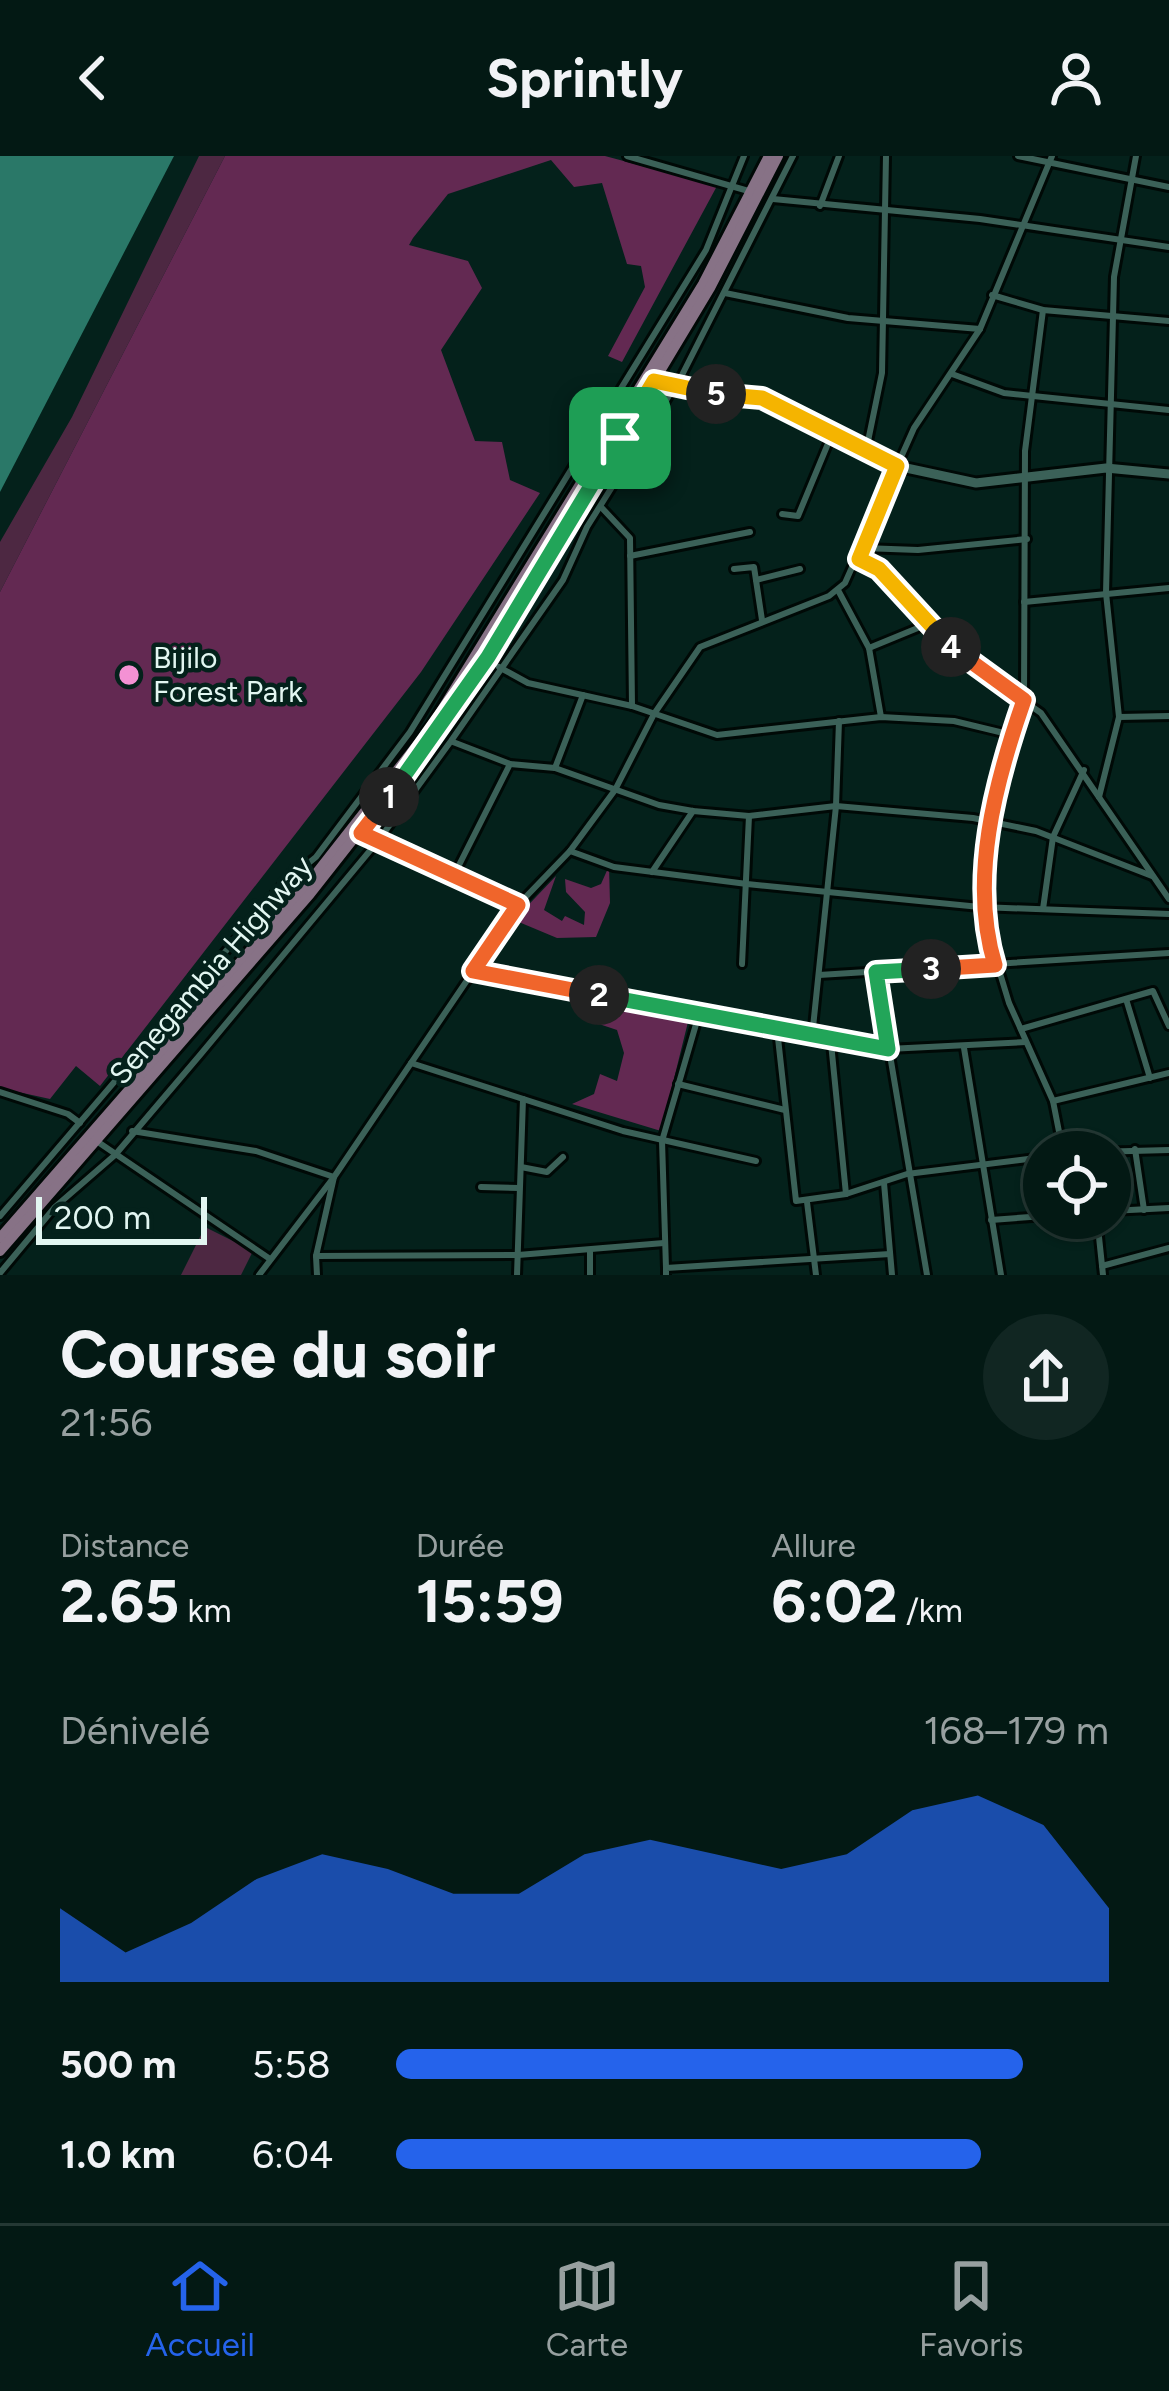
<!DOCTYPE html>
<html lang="fr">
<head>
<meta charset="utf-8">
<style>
  body { margin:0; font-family:Figtree,sans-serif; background:#112622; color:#f1f3f6; height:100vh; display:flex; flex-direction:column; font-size:45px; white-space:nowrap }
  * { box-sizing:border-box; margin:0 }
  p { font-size:39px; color:#97a0a0 }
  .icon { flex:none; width:66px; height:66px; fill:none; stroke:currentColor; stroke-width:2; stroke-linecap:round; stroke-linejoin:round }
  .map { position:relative; height:1119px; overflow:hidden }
  .details { display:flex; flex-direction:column; background:#031914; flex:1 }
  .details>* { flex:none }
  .tools { position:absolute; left:1023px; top:975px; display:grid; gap:24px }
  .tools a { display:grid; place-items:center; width:108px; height:108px; border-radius:50%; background:#031914; box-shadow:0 3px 9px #0004,0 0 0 3px #243834; font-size:60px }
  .scale { position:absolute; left:36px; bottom:30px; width:171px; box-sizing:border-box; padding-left:12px; border:6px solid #e2f6f1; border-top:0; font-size:33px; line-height:42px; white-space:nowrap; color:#e2f6f1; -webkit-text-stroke:9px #04211b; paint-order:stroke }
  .pin { position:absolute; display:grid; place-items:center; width:102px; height:102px; color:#fff; margin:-51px; border-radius:24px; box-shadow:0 6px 18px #0006 }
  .km { position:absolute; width:60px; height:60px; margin:-30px; border-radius:50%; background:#222; color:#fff; font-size:33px; line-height:60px; text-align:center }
  .round { display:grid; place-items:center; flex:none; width:126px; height:126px; border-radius:63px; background:#112622 }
  .summary { display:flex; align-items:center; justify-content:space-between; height:204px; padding:0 60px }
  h1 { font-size:66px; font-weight:700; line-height:90px }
  .metrics { display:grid; grid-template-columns:repeat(3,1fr); gap:18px; height:204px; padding:12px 60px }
  .metrics div { display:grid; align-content:center }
  .metrics b { font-size:60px; font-weight:700 }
  .metrics small { font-size:33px; font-weight:400 }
  .metrics p { font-size:33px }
  .chart { height:336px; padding:24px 60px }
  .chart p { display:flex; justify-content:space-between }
  .chart svg { width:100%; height:216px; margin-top:12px; fill:#2563eb; opacity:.7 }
  ul { padding:0 60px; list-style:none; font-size:39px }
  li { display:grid; grid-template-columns:192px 144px 1fr; align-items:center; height:90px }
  li i { height:30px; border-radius:15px; background:#2563eb }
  header { display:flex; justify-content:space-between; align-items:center; height:156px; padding:0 60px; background:#031914; font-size:54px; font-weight:700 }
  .dock { display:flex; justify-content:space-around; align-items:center; height:168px; border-top:3px solid #243834; background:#031914; font-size:33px; color:#97a0a0 }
  .dock a { display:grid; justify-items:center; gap:6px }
  .dock .on { color:#2563eb }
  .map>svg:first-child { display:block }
  .green { fill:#4d2842 }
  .forest { fill:#632952 }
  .water { fill:#2a7868 }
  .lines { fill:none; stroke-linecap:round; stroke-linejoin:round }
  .street-casing { stroke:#000906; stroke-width:12 }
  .secondary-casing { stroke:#000906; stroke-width:15 }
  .primary-casing { stroke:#000906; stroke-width:16 }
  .street { stroke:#3b6158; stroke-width:6 }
  .secondary { stroke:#3b6158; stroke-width:9 }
  .primary { stroke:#877286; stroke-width:10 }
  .split-1-casing { stroke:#fff; stroke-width:24 }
  .split-2-casing { stroke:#fff; stroke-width:24 }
  .split-3-casing { stroke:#fff; stroke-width:24 }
  .split-4-casing { stroke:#fff; stroke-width:24 }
  .split-5-casing { stroke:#fff; stroke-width:24 }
  .split-6-casing { stroke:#fff; stroke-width:24 }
  .split-1 { stroke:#22a559; stroke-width:15 }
  .split-2 { stroke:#f0652b; stroke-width:15 }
  .split-3 { stroke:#22a559; stroke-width:15 }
  .split-4 { stroke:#f0652b; stroke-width:15 }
  .split-5 { stroke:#f5b400; stroke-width:15 }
  .split-6 { stroke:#f5b400; stroke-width:15 }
  .poi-dot { fill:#f491d4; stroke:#04211b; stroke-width:4.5 }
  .labels { text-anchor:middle; stroke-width:9; stroke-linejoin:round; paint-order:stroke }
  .poi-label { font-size:30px; fill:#e2f6f1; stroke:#04211b; text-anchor:start }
  .street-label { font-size:30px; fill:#e2f6f1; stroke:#04211b }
</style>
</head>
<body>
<header><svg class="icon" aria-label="back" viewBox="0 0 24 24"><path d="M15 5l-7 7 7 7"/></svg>Sprintly<svg class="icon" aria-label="person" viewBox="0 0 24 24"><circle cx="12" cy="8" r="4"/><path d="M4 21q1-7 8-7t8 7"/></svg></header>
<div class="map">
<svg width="1169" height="1119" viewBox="0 0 1169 1119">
  <rect width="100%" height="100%" fill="#04211b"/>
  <g class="green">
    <polygon points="199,0 225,0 0,436 0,386 72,261"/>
    <polygon points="205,1071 253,1095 241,1119 181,1119"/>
  </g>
  <g class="forest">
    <polygon points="225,0 605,0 717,30 622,206 608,200 645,131 641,110 627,108 602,27 574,31 551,4 448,38 413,82 409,89 468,105 482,132 441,194 475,285 502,286 510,324 540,337 421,516 100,930 76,910 50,943 0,932 0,436"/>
    <polygon points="609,710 610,747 596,781 557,782 514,764 556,720 544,754 562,765 565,760 584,769 585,756 566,736 565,723 591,732 601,728"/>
    <polygon points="589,840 688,866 661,975 572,948 594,938 600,918 617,925 624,897 617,874 581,862 580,852"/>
  </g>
  <polygon class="water" points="0,0 174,0 0,336"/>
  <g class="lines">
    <g class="street-casing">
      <g id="street">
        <polyline points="627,0 752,36"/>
        <polyline points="1018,0 1169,31"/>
        <polyline points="773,43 980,63 1169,91"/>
        <polyline points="820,50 839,0"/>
        <polyline points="725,137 848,162 980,173"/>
        <polyline points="992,139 1043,154 1169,165"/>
        <polyline points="1043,154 1025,295 1024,544 992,666 980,751 1009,847 1053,945 1063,996"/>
        <polyline points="952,218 1004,237 1169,254"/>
        <polyline points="866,295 882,217 886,0"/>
        <polyline points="601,351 630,382 632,550"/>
        <polyline points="782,358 798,360 832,278"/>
        <polyline points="863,392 918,394 1027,383"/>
        <polyline points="630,400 750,376"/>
        <polyline points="859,403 879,413 925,469 958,498 1041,557 1169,743"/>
        <polyline points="734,413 754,411 762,464"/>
        <polyline points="756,424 800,413"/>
        <polyline points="839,436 869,492 881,561"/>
        <polyline points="1024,446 1169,432"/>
        <polyline points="869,492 925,469"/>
        <polyline points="499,511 528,527 632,550 717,579 881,561 954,565 1012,579"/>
        <polyline points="1119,561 1169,560"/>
        <polyline points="453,586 510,608 555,612 659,649 693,655 749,660 836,650 973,662 1036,675 1152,720"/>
        <polyline points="555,612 583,539"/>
        <polyline points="1099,641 1119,561 1106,437 1114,121 1136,0"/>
        <polyline points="361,677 518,749"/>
        <polyline points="570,695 614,711 747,728 980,751 1169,758"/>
        <polyline points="652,716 693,655"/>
        <polyline points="453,721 510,608"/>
        <polyline points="1043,753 1053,681 1084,614"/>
        <polyline points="742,808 749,660"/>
        <polyline points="473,815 888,893 1026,886"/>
        <polyline points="876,816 927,1119"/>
        <polyline points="819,819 1169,797"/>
        <polyline points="1126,843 1150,922"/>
        <polyline points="777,873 796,1045 846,1038 907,1018 1044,1001"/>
        <polyline points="1021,873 1153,835 1169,870"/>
        <polyline points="812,881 836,650 839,565"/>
        <polyline points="831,887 846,1038"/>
        <polyline points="964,892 1001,1119"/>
        <polyline points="411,907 623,975 756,1005"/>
        <polyline points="678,928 785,954"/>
        <polyline points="0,936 68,958 80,967"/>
        <polyline points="1053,945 1169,917"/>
        <polyline points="132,975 256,995 334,1021 316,1100 317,1119"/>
        <polyline points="98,986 270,1103"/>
        <polyline points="1135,993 1144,1054"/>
        <polyline points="1094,996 1169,994"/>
        <polyline points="521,1011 547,1016 563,1001"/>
        <polyline points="884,1027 892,1119"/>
        <polyline points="481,1031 519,1032"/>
        <polyline points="807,1046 816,1119"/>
        <polyline points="1110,1055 1169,1052"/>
        <polyline points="0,1060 283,728 316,701 410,576 706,94 744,0"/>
        <polyline points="1097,1062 1103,1119"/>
        <polyline points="991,1064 1044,1060"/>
        <polyline points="316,1100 518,1099 664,1087"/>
        <polyline points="1102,1110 1169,1092"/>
        <polyline points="666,1112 662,985 699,858"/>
        <polyline points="0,1117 55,1051 115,999 200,899 378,685 451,585 563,424 587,371 682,219 793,0"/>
        <polyline points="259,1119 334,1021 518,749 570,695 615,634 654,558 700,491 829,440 845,427 914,272 980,173 1052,0"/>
        <polyline points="517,1119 523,943"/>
        <polyline points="590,1119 590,1096"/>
        <polyline points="666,1119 666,1112 890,1098"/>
      </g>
    </g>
    <g class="secondary-casing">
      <polyline id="secondary" points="654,225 762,242 897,310 976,327 1106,312 1169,318"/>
    </g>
    <g class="primary-casing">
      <g id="primary">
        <polyline points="0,1082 304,733 432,570 703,128 769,0"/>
        <polyline points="0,1095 310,738 439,574 488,501 710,132 778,0"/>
      </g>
    </g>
    <use href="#street" class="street"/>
    <use href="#secondary" class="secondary"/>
    <use href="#primary" class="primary"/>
  </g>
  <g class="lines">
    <g class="split-1-casing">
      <polyline id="split-1" points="389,641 488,501 620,282"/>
    </g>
    <g class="split-2-casing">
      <polyline id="split-2" points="389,641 361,677 518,749 473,815 599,839"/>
    </g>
    <g class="split-3-casing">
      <polyline id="split-3" points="599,839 888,893 876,816 931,813"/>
    </g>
    <g class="split-4-casing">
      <path id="split-4" d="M931 813 995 809C969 724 995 627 1024 544L951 491"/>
    </g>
    <g class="split-5-casing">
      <polyline id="split-5" points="716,238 762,242 897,310 859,403 879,413 951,491"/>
    </g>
    <g class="split-6-casing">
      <polyline id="split-6" points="620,282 654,225 716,238"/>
    </g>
    <use href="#split-1" class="split-1"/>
    <use href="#split-2" class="split-2"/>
    <use href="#split-3" class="split-3"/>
    <use href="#split-4" class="split-4"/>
    <use href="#split-5" class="split-5"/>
    <use href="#split-6" class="split-6"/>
  </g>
  <circle class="poi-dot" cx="129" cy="519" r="12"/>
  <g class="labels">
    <g class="poi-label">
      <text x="153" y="512">Bijilo<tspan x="153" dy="34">Forest Park</tspan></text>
    </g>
    <g class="street-label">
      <text transform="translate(211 814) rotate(-49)" y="10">Senegambia Highway</text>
    </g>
  </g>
</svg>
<div class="tools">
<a><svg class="icon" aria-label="locate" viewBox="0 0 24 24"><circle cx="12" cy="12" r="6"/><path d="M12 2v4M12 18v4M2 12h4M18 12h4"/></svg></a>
</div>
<div class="scale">200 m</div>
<div class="pin" style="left:620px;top:282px;background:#1e9e55"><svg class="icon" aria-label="arrive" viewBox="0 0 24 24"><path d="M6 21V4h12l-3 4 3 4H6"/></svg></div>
<b class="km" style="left:389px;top:641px">1</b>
<b class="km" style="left:599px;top:839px">2</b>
<b class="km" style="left:931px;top:813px">3</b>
<b class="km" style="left:951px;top:491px">4</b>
<b class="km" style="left:716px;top:238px">5</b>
</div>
<section class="details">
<div class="summary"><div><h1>Course du soir</h1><p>21:56</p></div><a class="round"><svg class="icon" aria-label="share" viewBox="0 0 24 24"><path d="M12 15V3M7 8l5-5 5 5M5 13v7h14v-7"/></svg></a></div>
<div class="metrics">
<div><p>Distance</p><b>2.65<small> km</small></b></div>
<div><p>Durée</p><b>15:59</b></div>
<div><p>Allure</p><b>6:02<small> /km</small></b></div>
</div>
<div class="chart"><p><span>Dénivelé</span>168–179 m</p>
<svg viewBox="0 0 160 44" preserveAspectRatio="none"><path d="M0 44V29L10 38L20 32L30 23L40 18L50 21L60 26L70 26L80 18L90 15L100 18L110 21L120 18L130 9L140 6L150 12L160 29V44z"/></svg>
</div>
<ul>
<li><b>500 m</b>5:58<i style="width:88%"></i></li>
<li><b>1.0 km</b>6:04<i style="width:82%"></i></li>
</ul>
</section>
<nav class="dock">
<a class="on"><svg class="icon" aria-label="home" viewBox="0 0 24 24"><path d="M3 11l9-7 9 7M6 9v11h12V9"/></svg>Accueil</a>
<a><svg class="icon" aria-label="map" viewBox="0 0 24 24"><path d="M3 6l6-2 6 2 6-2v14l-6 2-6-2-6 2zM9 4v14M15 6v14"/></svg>Carte</a>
<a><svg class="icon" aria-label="saved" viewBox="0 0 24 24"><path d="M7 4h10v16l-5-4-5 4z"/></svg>Favoris</a>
</nav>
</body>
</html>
